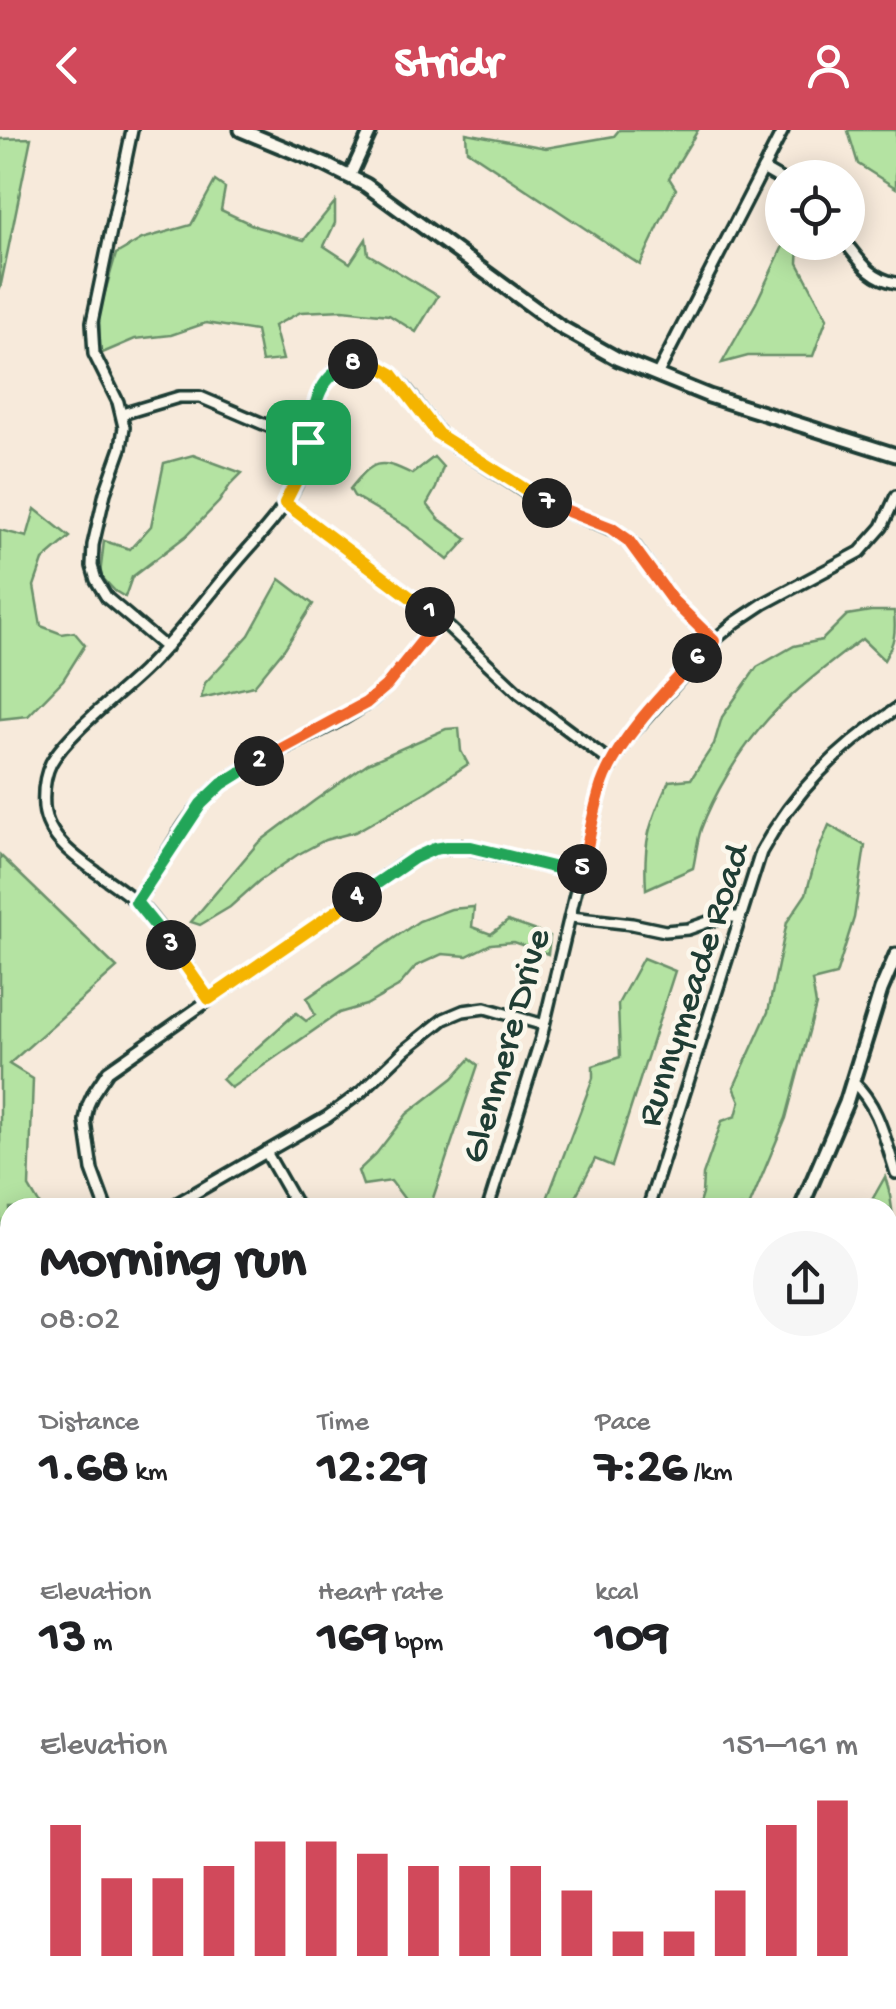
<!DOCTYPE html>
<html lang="en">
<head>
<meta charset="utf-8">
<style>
  body { margin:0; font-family:"Gochi Hand",sans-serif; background:#f6f6f6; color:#202124; height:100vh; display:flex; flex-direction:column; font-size:38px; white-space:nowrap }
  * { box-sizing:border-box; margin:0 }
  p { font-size:32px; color:#757577 }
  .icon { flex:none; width:55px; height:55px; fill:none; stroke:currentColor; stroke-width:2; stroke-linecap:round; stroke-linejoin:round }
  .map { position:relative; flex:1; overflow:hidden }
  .sheet { position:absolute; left:0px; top:1068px; width:898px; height:812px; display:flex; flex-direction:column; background:#fff; border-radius:30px 30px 0 0; box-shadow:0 5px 25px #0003 }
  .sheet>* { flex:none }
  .buttons { position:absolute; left:765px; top:30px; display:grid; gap:20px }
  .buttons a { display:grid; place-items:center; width:100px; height:100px; border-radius:50%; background:#fff; box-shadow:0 5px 25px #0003; font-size:50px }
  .pin { position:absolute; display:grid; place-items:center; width:85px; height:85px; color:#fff; margin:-42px; border-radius:20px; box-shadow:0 5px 15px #0006 }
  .km { position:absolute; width:50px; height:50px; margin:-25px; border-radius:50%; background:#222; color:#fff; font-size:28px; line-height:50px; text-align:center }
  .round { display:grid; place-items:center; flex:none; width:105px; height:105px; border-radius:52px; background:#f6f6f6 }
  .head { display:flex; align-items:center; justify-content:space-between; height:170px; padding:0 40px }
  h1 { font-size:55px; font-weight:700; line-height:75px }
  .figures { display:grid; grid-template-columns:repeat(3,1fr); gap:15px; height:170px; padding:10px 40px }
  .figures div { display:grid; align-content:center }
  .figures b { font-size:50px; font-weight:700 }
  .figures small { font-size:28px; font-weight:400 }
  .figures p { font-size:28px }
  .chart { height:280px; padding:20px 40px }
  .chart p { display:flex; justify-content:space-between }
  .chart svg { width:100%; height:180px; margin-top:10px; stroke:#d1495b; stroke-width:6 }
  header { display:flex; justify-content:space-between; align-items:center; height:130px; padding:0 40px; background:#d1495b; color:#fff; font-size:45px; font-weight:700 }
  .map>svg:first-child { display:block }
  .green { fill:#b4e3a2; stroke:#6a906b; stroke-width:2.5 }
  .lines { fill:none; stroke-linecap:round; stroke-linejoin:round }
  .minor-casing { stroke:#1f3d34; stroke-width:16 }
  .tertiary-casing { stroke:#1f3d34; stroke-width:18 }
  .secondary-casing { stroke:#1f3d34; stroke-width:19 }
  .minor { stroke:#fbf7ec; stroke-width:9 }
  .tertiary { stroke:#fbf7ec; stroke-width:10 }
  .secondary { stroke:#fbf7ec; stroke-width:11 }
  .split-1-casing { stroke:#fff; stroke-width:20 }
  .split-2-casing { stroke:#fff; stroke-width:20 }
  .split-3-casing { stroke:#fff; stroke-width:20 }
  .split-4-casing { stroke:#fff; stroke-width:20 }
  .split-5-casing { stroke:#fff; stroke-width:20 }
  .split-6-casing { stroke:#fff; stroke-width:20 }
  .split-7-casing { stroke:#fff; stroke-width:20 }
  .split-8-casing { stroke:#fff; stroke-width:20 }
  .split-9-casing { stroke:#fff; stroke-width:20 }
  .split-1 { stroke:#f5b400; stroke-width:12 }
  .split-2 { stroke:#f0652b; stroke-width:12 }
  .split-3 { stroke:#22a559; stroke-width:12 }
  .split-4 { stroke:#f5b400; stroke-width:12 }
  .split-5 { stroke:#22a559; stroke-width:12 }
  .split-6 { stroke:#f0652b; stroke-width:12 }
  .split-7 { stroke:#f0652b; stroke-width:12 }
  .split-8 { stroke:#f5b400; stroke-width:12 }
  .split-9 { stroke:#22a559; stroke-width:12 }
  .labels { text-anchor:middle; stroke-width:9; stroke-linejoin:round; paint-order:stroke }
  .street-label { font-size:38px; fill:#1f3d34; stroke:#fbf7ec }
</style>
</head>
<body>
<header><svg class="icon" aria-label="back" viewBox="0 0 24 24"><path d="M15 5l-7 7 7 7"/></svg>Stridr<svg class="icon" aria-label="person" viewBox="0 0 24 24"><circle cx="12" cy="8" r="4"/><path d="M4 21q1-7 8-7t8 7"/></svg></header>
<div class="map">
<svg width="896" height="1879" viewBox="0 0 896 1879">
  <rect width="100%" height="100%" fill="#f7eadb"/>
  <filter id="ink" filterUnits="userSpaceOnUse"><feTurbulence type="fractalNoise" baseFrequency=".01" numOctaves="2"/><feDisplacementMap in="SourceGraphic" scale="20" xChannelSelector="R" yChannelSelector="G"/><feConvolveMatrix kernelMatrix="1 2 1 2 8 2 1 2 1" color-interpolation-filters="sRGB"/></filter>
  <g filter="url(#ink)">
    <g class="green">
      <polygon points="619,0 698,0 669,48 676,59 640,135 467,20 466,3 546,18 614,6"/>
      <polygon points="850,0 896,0 896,58 858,34 848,1"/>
      <polygon points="31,8 0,159 0,9"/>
      <polygon points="215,51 225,58 221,80 257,97 304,110 335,72 335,93 324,116 350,133 366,109 368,124 438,166 416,202 389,185 343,180 301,182 274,196 283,230 262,232 256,201 206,193 171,205 135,209 100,224 99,183 116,124 142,109 191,95"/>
      <polygon points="784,114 799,115 798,133 827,188 813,226 748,226 722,233 756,173"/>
      <polygon points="193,325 242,343 230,355 219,372 186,406 132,447 125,467 115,461 100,445 104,411 130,419 151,396 164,333"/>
      <path d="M434 327 443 337 436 358 427 374 439 389 467 409 448 430 407 397 354 366 350 359C373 331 378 327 412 344Z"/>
      <polygon points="35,379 70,407 43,430 34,456 41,496 62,504 74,502 85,515 63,550 28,586 0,589 0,400 27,407"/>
      <polygon points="280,449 313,474 285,518 254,556 201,568 205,553 249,505"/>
      <path d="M871 481H894C896 502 895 512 884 530L862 509C831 532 785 567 761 597 737 626 714 664 701 699 697 711 696 725 693 738L646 759C643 712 649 693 669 651L691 649 714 614 722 587 757 537 794 516 822 510 847 485Z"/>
      <polygon points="459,598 461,621 468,634 426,662 355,702 325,710 297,725 259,751 230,777 200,795 191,792 258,713 314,671 368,633 446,599"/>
      <polygon points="829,695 865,716 854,788 836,845 812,851 816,875 786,988 749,1077 698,1077 702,1064 703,1045 722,991 736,986 740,971 734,957 768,882 787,792 806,764 817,724"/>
      <polygon points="0,725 117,838 9,934 33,949 29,1057 41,1077 10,1078 10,1150 0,1137"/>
      <polygon points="474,777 472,797 491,804 508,791 550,806 548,824 513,812 491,814 467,826 442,824 416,836 398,857 366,875 339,883 231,958 222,949 296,883 306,891 315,885 307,868 419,791 451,779"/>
      <polygon points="643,828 675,841 612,1036 595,1029 570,1077 544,1077 593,948 593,936 620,927 618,874"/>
      <polygon points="470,929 478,935 430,1077 405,1077 406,1071 391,1051 363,1055 358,1041 376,1024 407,984 453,948"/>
      <path d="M885 1047C894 1072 896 1113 889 1136L895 1152 888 1170V1078L868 1077Z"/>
      <polygon points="10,1244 10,1453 1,1444 0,1433 0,1349 9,1325 0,1322 0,1292"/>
      <polygon points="896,1416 896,1480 888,1485 888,1442"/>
      <polygon points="0,1485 10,1490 10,1769 0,1763"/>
      <polygon points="10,1855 10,1870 314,1870 309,1879 4,1879"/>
      <polygon points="477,1870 529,1870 524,1879 472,1879"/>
    </g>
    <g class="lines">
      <g class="minor-casing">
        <g id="minor">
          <polyline points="132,0 92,192 94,224 118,272 124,297 121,318 105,363 93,415 92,436 96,450 107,468 166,518"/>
          <polyline points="763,39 782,50"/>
          <path d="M845 112C861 132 870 148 896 153"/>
          <polyline points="657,245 783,0"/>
          <polyline points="122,284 179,267 200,267 308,313"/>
          <polyline points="285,373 440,489 519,563 612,633"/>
          <path d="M136 772C164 734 183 683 222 654 267 620 325 605 370 571 393 553 419 513 440 489"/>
          <polyline points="571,787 632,794 665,801 688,799 722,787 739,787"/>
          <path d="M209 869C187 839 168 805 142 777 113 747 48 723 44 677 43 662 44 647 51 633 67 604 117 566 142 542 175 510 202 473 231 439 253 412 281 386 296 355 312 320 305 248 348 235 399 220 417 288 449 312L533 367 620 404 634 415 672 470 713 511"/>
          <path d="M853 952C879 976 885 1010 896 1043"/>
          <polyline points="266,1022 298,1078"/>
          <polyline points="106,1078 92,1040 85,991 88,975 94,962 108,941 403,734 435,719 460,716 581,744"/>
          <polyline points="169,1078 327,987 360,963 405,920 444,889 463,881 485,878 544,895"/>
          <polyline points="488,1078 541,908 596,676 602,653 612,633 627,609 713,511 736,492 763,474 860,422 882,397 896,366"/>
          <path d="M648 1078 761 722C795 660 839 618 896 579"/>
          <polyline points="888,1308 896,1282"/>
          <polyline points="888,1552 896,1573"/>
          <polyline points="888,1658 896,1638"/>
          <polyline points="600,1879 604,1870"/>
          <polyline points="700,1879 719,1870"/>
          <polyline points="794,1879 798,1870"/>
        </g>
      </g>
      <g class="tertiary-casing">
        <polyline id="tertiary" points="350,46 371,0"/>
      </g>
      <g class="secondary-casing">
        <g id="secondary">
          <polyline points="241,0 326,35 366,55 559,196 618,229 709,266 896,325"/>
          <polyline points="801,1078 846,973 881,860 896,825"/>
          <polyline points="414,1879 419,1870"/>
        </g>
      </g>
      <use href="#minor" class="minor"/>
      <use href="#tertiary" class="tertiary"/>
      <use href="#secondary" class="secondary"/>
    </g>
  </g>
  <g class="lines" filter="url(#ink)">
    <g class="split-1-casing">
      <polyline id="split-1" points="308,312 300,343 285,373 430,482"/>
    </g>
    <g class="split-2-casing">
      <polyline id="split-2" points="259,631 366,573 386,556 440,489 430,482"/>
    </g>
    <g class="split-3-casing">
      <polyline id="split-3" points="171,815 136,772 201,674 222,654 259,631"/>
    </g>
    <g class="split-4-casing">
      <polyline id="split-4" points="171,815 209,869 357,767"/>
    </g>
    <g class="split-5-casing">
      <polyline id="split-5" points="357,767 414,728 434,719 447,717 471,717 581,744 582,739"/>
    </g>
    <g class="split-6-casing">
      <path id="split-6" d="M582 739C589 711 593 681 602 654 618 609 664 563 697 528"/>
    </g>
    <g class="split-7-casing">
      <polyline id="split-7" points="547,373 611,398 628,410 672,470 714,511 697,528"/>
    </g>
    <g class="split-8-casing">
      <polyline id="split-8" points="353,234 375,234 392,244 438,304 547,373"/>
    </g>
    <g class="split-9-casing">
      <path id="split-9" d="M308 312C314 280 316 244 353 234"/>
    </g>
    <use href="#split-1" class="split-1"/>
    <use href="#split-2" class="split-2"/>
    <use href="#split-3" class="split-3"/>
    <use href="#split-4" class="split-4"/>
    <use href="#split-5" class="split-5"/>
    <use href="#split-6" class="split-6"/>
    <use href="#split-7" class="split-7"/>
    <use href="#split-8" class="split-8"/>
    <use href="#split-9" class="split-9"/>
  </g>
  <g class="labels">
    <g class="street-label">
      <text transform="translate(690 854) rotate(-72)" y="13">Runnymeade Road</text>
      <text transform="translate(503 915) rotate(-74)" y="13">Glenmere Drive</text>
    </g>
  </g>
</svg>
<div class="buttons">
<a><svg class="icon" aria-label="locate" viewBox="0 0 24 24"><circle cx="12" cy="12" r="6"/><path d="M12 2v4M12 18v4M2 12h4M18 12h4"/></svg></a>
</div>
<div class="pin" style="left:308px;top:312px;background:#1e9e55"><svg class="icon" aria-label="arrive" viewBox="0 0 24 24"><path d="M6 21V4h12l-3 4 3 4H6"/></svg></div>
<b class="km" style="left:430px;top:482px">1</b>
<b class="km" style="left:259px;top:631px">2</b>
<b class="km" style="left:171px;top:815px">3</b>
<b class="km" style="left:357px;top:767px">4</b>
<b class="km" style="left:582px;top:739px">5</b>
<b class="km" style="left:697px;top:528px">6</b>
<b class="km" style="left:547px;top:373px">7</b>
<b class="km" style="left:353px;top:234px">8</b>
<section class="sheet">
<div class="head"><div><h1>Morning run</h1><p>08:02</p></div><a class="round"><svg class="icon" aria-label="share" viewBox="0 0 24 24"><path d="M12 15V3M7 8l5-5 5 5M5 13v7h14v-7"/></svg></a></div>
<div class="figures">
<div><p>Distance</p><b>1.68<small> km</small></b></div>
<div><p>Time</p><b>12:29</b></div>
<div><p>Pace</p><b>7:26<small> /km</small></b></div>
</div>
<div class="figures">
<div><p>Elevation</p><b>13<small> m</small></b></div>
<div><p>Heart rate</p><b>169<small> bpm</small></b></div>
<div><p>kcal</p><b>109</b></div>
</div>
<div class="chart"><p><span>Elevation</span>151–161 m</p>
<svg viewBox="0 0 160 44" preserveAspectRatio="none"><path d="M5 44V12M15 44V25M25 44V25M35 44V22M45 44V16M55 44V16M65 44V19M75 44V22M85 44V22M95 44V22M105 44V28M115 44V38M125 44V38M135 44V28M145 44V12M155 44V6"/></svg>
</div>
</section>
</div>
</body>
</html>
